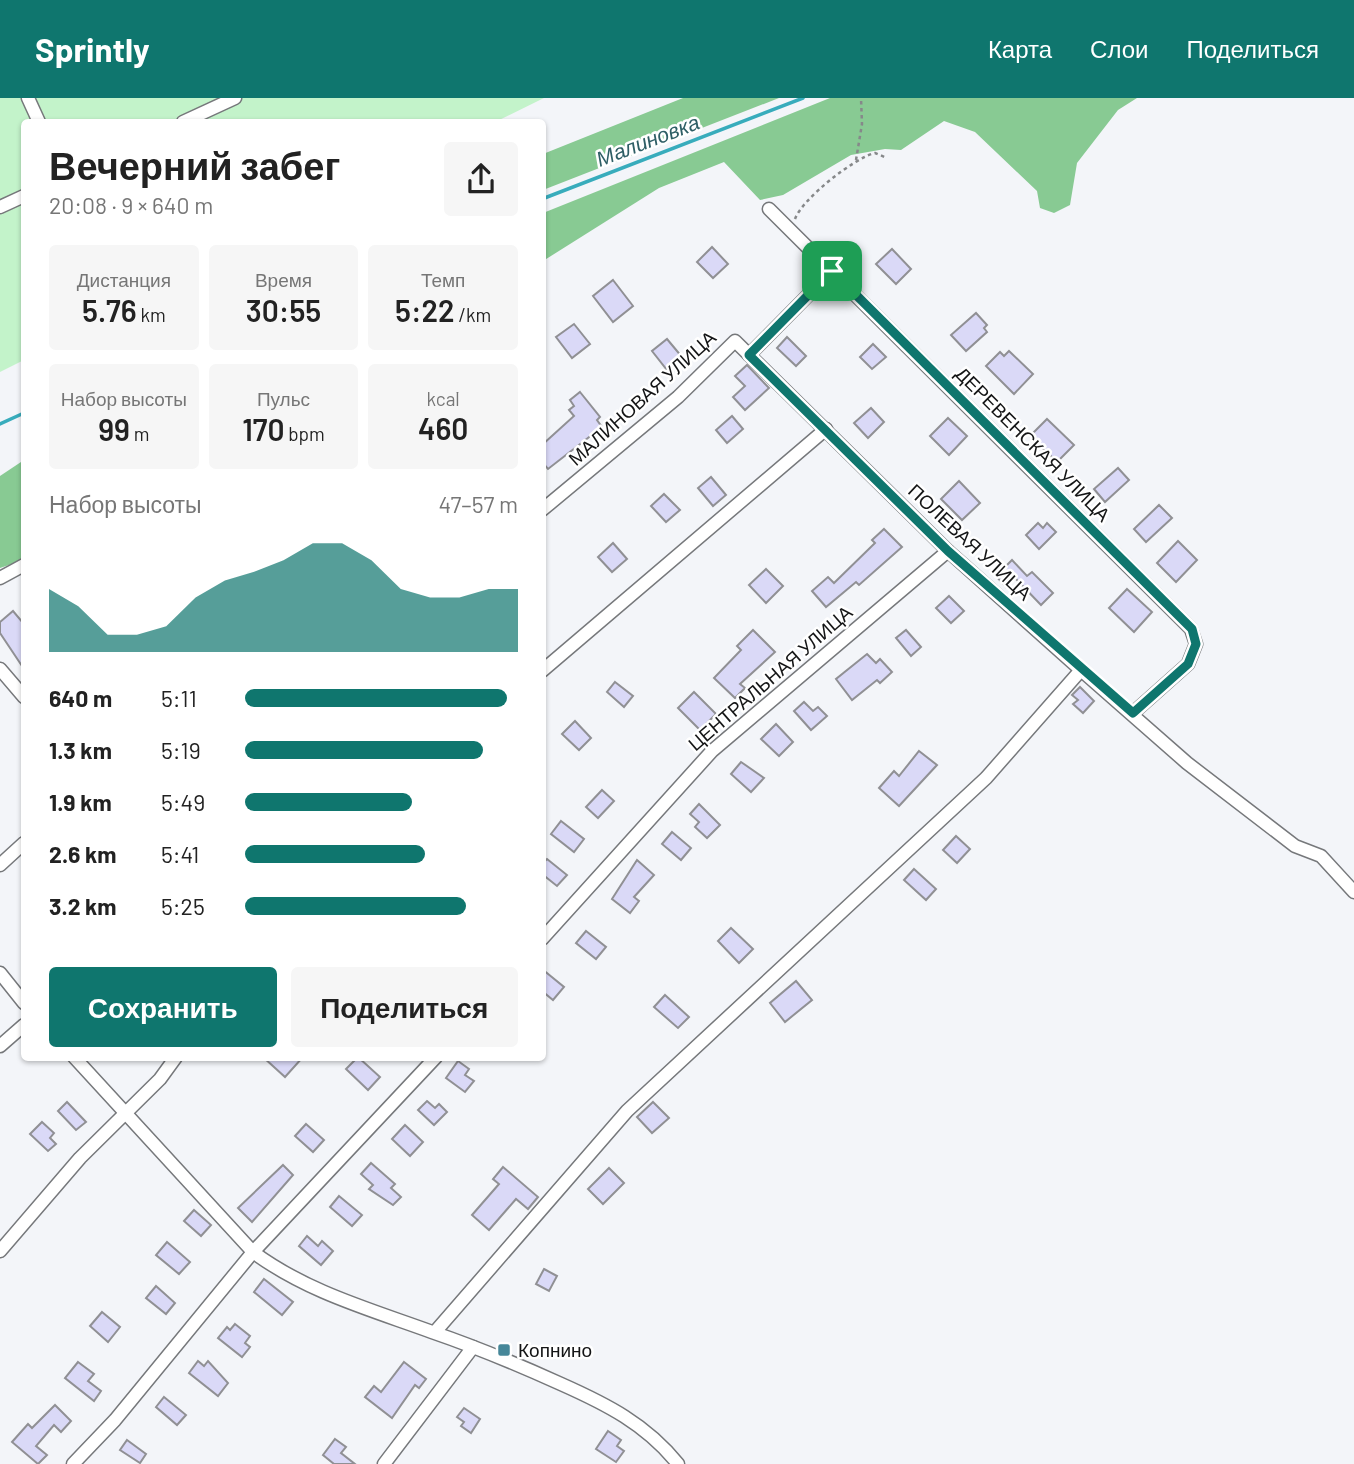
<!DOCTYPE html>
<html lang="ru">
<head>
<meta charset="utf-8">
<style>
  body { margin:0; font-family:Barlow,sans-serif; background:#f6f6f6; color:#222; height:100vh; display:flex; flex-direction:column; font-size:26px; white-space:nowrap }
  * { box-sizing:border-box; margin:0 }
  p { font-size:23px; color:#767676 }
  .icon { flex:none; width:38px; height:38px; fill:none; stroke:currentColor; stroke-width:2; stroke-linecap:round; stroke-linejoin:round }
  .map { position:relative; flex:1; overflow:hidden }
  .sheet { position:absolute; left:21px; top:21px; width:525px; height:942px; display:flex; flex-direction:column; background:#fff; border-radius:7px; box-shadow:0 2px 5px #0004 }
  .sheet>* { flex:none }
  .pin { position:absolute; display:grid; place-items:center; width:60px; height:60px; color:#fff; margin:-30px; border-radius:14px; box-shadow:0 4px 10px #0006 }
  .round { display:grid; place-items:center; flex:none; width:74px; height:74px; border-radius:7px; background:#f6f6f6 }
  .overview { display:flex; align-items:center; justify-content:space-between; height:119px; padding:0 28px }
  h1 { font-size:38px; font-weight:600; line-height:52px }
  .metrics { display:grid; grid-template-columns:repeat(3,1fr); gap:10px; height:119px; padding:7px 28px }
  .metrics div { display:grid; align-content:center; border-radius:7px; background:#f6f6f6; text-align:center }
  .metrics b { font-size:30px; font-weight:600 }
  .metrics small { font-size:19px; font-weight:400 }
  .metrics p { font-size:19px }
  .chart { height:196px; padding:14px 28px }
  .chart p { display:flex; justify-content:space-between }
  .chart svg { width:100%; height:126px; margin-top:7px; fill:#0f766e; opacity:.7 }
  .cta { display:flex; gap:14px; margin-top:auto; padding:14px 28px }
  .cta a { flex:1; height:80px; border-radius:7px; background:#0f766e; color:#fff; font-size:28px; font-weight:600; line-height:80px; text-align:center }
  .cta a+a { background:#f6f6f6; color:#222 }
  ul { padding:0 28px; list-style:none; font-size:23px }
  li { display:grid; grid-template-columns:112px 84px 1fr; align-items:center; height:52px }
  li i { height:18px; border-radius:9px; background:#0f766e }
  header { display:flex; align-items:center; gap:42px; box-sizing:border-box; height:98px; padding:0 35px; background:#0f766e; color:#fff }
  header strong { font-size:33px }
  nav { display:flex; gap:38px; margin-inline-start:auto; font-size:24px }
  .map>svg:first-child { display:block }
  .green { fill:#c3f3ca }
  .forest { fill:#88ca93 }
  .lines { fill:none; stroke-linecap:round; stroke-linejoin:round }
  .stream { stroke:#38acbc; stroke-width:3.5 }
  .building { fill:#dad9f7; stroke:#909094; stroke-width:2 }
  .minor-casing { stroke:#76787b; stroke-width:15 }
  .path { stroke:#86888a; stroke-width:2.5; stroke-dasharray:3.5 3.5; stroke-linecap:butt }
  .minor { stroke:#fff; stroke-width:12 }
  .route-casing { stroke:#fff; stroke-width:14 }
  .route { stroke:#0f766e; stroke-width:9 }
  .poi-dot { fill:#468799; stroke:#fff; stroke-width:2.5 }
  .labels { text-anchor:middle; stroke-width:5; stroke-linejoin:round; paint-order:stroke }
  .street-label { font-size:19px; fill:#141516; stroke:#fff }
  .poi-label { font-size:19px; fill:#141516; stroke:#fff; text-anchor:start }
  .water-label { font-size:21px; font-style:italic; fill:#2e5e65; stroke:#fff }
</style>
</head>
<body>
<header>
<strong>Sprintly</strong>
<nav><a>Карта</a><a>Слои</a><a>Поделиться</a></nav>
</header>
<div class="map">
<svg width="1354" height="1366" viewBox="0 0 1354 1366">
  <rect width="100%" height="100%" fill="#f3f5f9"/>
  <polygon class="green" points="0,0 544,0 495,24 24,24 24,262 0,274"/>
  <g class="forest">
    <polygon points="683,0 779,0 543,92 543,56"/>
    <polygon points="830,0 1137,0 1118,12 1077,65 1070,107 1054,115 1040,110 1037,93 975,34 944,23 901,52 885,51 851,57 783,97 760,102 724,64 659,90 543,163 543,115"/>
    <polygon points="24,362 24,462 0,470 0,378"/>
  </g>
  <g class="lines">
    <g class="stream">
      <polyline points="542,101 803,0"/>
      <polyline points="0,326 24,315"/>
    </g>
  </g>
  <g class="building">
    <polygon points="712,149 728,166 713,180 697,164"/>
    <polygon points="892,151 911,171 896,186 876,166"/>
    <polygon points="613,182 633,208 613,224 593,198"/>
    <polygon points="976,215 987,227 984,230 987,234 966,253 951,237"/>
    <polygon points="574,226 590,246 572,260 556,239"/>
    <polygon points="787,239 806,258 796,268 777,250"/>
    <polygon points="667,241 682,259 667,272 652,253"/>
    <polygon points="873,246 886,259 872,271 860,259"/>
    <polygon points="1009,253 1033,276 1014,296 986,268 1000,254 1004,258"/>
    <polygon points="747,267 769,290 745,312 733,299 745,288 735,278"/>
    <polygon points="580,294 600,319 597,322 602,329 548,371 542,364 542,347 574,318 569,312 574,308 570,302"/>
    <polygon points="871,310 884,324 868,340 854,325"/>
    <polygon points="732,318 743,331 727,345 716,332"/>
    <polygon points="948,320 967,338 949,357 930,338"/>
    <polygon points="1047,321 1074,347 1057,364 1030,338"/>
    <polygon points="1118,370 1129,382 1105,404 1094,391"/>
    <polygon points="711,379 726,397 713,408 698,390"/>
    <polygon points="959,383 980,405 962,422 941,401"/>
    <polygon points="664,396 680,412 666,424 651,408"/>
    <polygon points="1159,407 1172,420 1146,444 1134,431"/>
    <polygon points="1038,425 1043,430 1047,425 1056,434 1039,451 1026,437"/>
    <polygon points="884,431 902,449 859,487 856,484 826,509 812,493 828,479 834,485 875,445 872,442"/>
    <polygon points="1178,443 1197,462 1176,484 1157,465"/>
    <polygon points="613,445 627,461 612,474 598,459"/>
    <polygon points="1012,462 1027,478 1032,474 1053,495 1041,507 1015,480 1006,489 996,478"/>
    <polygon points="766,471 783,488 766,505 749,487"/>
    <polygon points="1127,491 1152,514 1134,534 1109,510"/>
    <polygon points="949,498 964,513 951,525 936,510"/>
    <polygon points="13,513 24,526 24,571 0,535 0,524"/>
    <polygon points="753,532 775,554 740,586 745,590 735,600 714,580 741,552 737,548"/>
    <polygon points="906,532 921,549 911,558 896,540"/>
    <polygon points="867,556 876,565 880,561 892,574 880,585 877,582 852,602 836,581"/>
    <polygon points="615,584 633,598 624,609 607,594"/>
    <polygon points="1080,589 1094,603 1083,615 1073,606 1078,602 1072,597"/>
    <polygon points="694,594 716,616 700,632 678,610"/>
    <polygon points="804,604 813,613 818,609 827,618 811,632 794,613"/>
    <polygon points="575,623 591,640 579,652 562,636"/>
    <polygon points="776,626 793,644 779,658 761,641"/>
    <polygon points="919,653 937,667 899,708 879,690 894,673 899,678"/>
    <polygon points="741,664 764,680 751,694 731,676"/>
    <polygon points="602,692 614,703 598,720 586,709"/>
    <polygon points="699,706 720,727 707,740 695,729 699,724 690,716"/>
    <polygon points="561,723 584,741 574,754 551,736"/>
    <polygon points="672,734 691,750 681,762 662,746"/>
    <polygon points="956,738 970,751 957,765 943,752"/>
    <polygon points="547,761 567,777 557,788 542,776 542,766"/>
    <polygon points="637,762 654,777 634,799 639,803 630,815 612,801"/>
    <polygon points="914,771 936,791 926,802 904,782"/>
    <polygon points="731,830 753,851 739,865 718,843"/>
    <polygon points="586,833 606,849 596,861 576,845"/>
    <polygon points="542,871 564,889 553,902 542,893"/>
    <polygon points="796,883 812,902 785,924 770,905"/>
    <polygon points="665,897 689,919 678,930 654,909"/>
    <polygon points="263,959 303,959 285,979"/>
    <polygon points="358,959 380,979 368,992 346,971"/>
    <polygon points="458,963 469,971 465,977 474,983 465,994 446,980"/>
    <polygon points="427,1003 435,1010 439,1006 447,1014 434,1027 418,1012"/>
    <polygon points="67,1004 86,1024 76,1032 58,1013"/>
    <polygon points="653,1004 669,1020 652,1035 637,1019"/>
    <polygon points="42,1024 54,1035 50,1040 56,1046 48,1053 30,1036"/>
    <polygon points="306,1026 324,1042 313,1054 295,1038"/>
    <polygon points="405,1027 423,1044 410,1058 392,1041"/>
    <polygon points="371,1065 395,1086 391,1090 401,1099 393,1107 369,1091 373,1087 361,1076"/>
    <polygon points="283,1067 293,1077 252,1124 238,1110"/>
    <polygon points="503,1069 538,1099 528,1111 516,1101 489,1132 472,1117 499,1086 493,1081"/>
    <polygon points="609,1070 624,1085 603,1106 588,1091"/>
    <polygon points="339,1098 362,1117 352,1128 330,1109"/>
    <polygon points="194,1112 211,1127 201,1138 184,1123"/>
    <polygon points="307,1138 318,1148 322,1143 333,1153 321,1167 299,1148"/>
    <polygon points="167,1144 190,1164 179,1176 156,1157"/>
    <polygon points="544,1171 557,1178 549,1193 536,1186"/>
    <polygon points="264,1181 293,1204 282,1217 254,1194"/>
    <polygon points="156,1188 175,1205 166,1216 146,1200"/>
    <polygon points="102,1214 120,1229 108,1244 90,1228"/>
    <polygon points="235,1226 250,1238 245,1245 250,1249 242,1259 218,1240 227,1229 230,1232"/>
    <polygon points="198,1263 204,1268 208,1263 228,1285 218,1298 189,1275"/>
    <polygon points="78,1264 94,1276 88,1283 101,1293 94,1303 65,1280"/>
    <polygon points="404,1264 426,1281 419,1290 415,1287 392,1320 365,1299 374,1288 381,1294"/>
    <polygon points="164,1299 186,1317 177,1327 156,1309"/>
    <polygon points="55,1307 71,1323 61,1334 54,1327 36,1348 47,1357 38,1366 12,1344 28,1326 32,1330"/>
    <polygon points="464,1310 480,1321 471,1335 461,1328 464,1324 457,1319"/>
    <polygon points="608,1333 621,1342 617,1348 624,1353 616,1364 596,1351"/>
    <polygon points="335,1341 346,1349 341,1355 355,1366 334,1366 323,1357"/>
    <polygon points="127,1342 146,1356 140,1365 120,1352"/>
  </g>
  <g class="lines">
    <g class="minor-casing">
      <g id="minor">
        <polyline points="28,0 39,24"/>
        <polyline points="183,24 235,0"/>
        <polyline points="0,109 24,98"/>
        <polyline points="769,111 1191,531 1196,546 1188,566 1133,615"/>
        <polyline points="749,257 832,173"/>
        <polyline points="542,412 678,299 735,243 948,453 1081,572 1187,665 1295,748 1321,758 1354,794"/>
        <polyline points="0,480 24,467"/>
        <polyline points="0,571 24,599"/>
        <polyline points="542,573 826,331"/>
        <polyline points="0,767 24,745"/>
        <polyline points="542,841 712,653 948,453"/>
        <polyline points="0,875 24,905"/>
        <polyline points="0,948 24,927"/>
        <path d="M74 959 253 1154C307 1194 369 1211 432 1234 476 1249 519 1267 561 1286 606 1306 646 1326 678 1366"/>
        <polyline points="0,1153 80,1060 160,981 176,959"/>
        <polyline points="435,1234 627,1013 986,680 1081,572"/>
        <polyline points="73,1366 115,1322 253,1154 436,959"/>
        <polyline points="384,1366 473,1249"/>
      </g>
    </g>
    <g class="path">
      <polyline points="856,62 862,26 861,0"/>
      <path d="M795 121C802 101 854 60 875 55L887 60"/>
    </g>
    <use href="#minor" class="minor"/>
  </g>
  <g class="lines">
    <g class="route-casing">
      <polygon id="route" points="832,173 1192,531 1196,546 1188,566 1133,615 948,453 749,257"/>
    </g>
    <use href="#route" class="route"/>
  </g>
  <rect class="poi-dot" x="497" y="1245" width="14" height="14" rx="3.5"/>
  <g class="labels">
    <g class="street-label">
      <text transform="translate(642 300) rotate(-42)" y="7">МАЛИНОВАЯ УЛИЦА</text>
      <text transform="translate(1033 346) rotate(45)" y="7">ДЕРЕВЕНСКАЯ УЛИЦА</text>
      <text transform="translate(970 444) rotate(43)" y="7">ПОЛЕВАЯ УЛИЦА</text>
      <text transform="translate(770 580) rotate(-41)" y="7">ЦЕНТРАЛЬНАЯ УЛИЦА</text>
    </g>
    <g class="poi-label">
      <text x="518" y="1259">Копнино</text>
    </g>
    <g class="water-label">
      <text transform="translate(648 43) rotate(-21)" y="7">Малиновка</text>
    </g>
  </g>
</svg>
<div class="pin" style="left:832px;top:173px;background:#1e9e55"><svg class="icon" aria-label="arrive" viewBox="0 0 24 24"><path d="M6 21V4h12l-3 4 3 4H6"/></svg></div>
<section class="sheet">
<div class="overview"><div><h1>Вечерний забег</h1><p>20:08 · 9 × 640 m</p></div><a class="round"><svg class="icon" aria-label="share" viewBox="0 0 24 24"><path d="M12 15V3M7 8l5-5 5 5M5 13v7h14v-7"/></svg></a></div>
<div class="metrics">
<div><p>Дистанция</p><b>5.76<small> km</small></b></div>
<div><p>Время</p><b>30:55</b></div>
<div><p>Темп</p><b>5:22<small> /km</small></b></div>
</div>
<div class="metrics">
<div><p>Набор высоты</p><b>99<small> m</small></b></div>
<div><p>Пульс</p><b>170<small> bpm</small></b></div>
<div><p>kcal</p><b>460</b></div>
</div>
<div class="chart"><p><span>Набор высоты</span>47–57 m</p>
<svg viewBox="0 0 160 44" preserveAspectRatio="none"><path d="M0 44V22L10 28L20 38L30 38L40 35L50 25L60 19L70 16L80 12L90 6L100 6L110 12L120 22L130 25L140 25L150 22L160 22V44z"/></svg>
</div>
<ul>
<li><b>640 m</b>5:11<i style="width:96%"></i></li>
<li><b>1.3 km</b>5:19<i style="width:87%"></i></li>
<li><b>1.9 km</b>5:49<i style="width:61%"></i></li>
<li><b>2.6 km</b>5:41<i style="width:66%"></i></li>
<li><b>3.2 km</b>5:25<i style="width:81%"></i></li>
</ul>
<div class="cta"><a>Сохранить</a><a>Поделиться</a></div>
</section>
</div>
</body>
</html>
